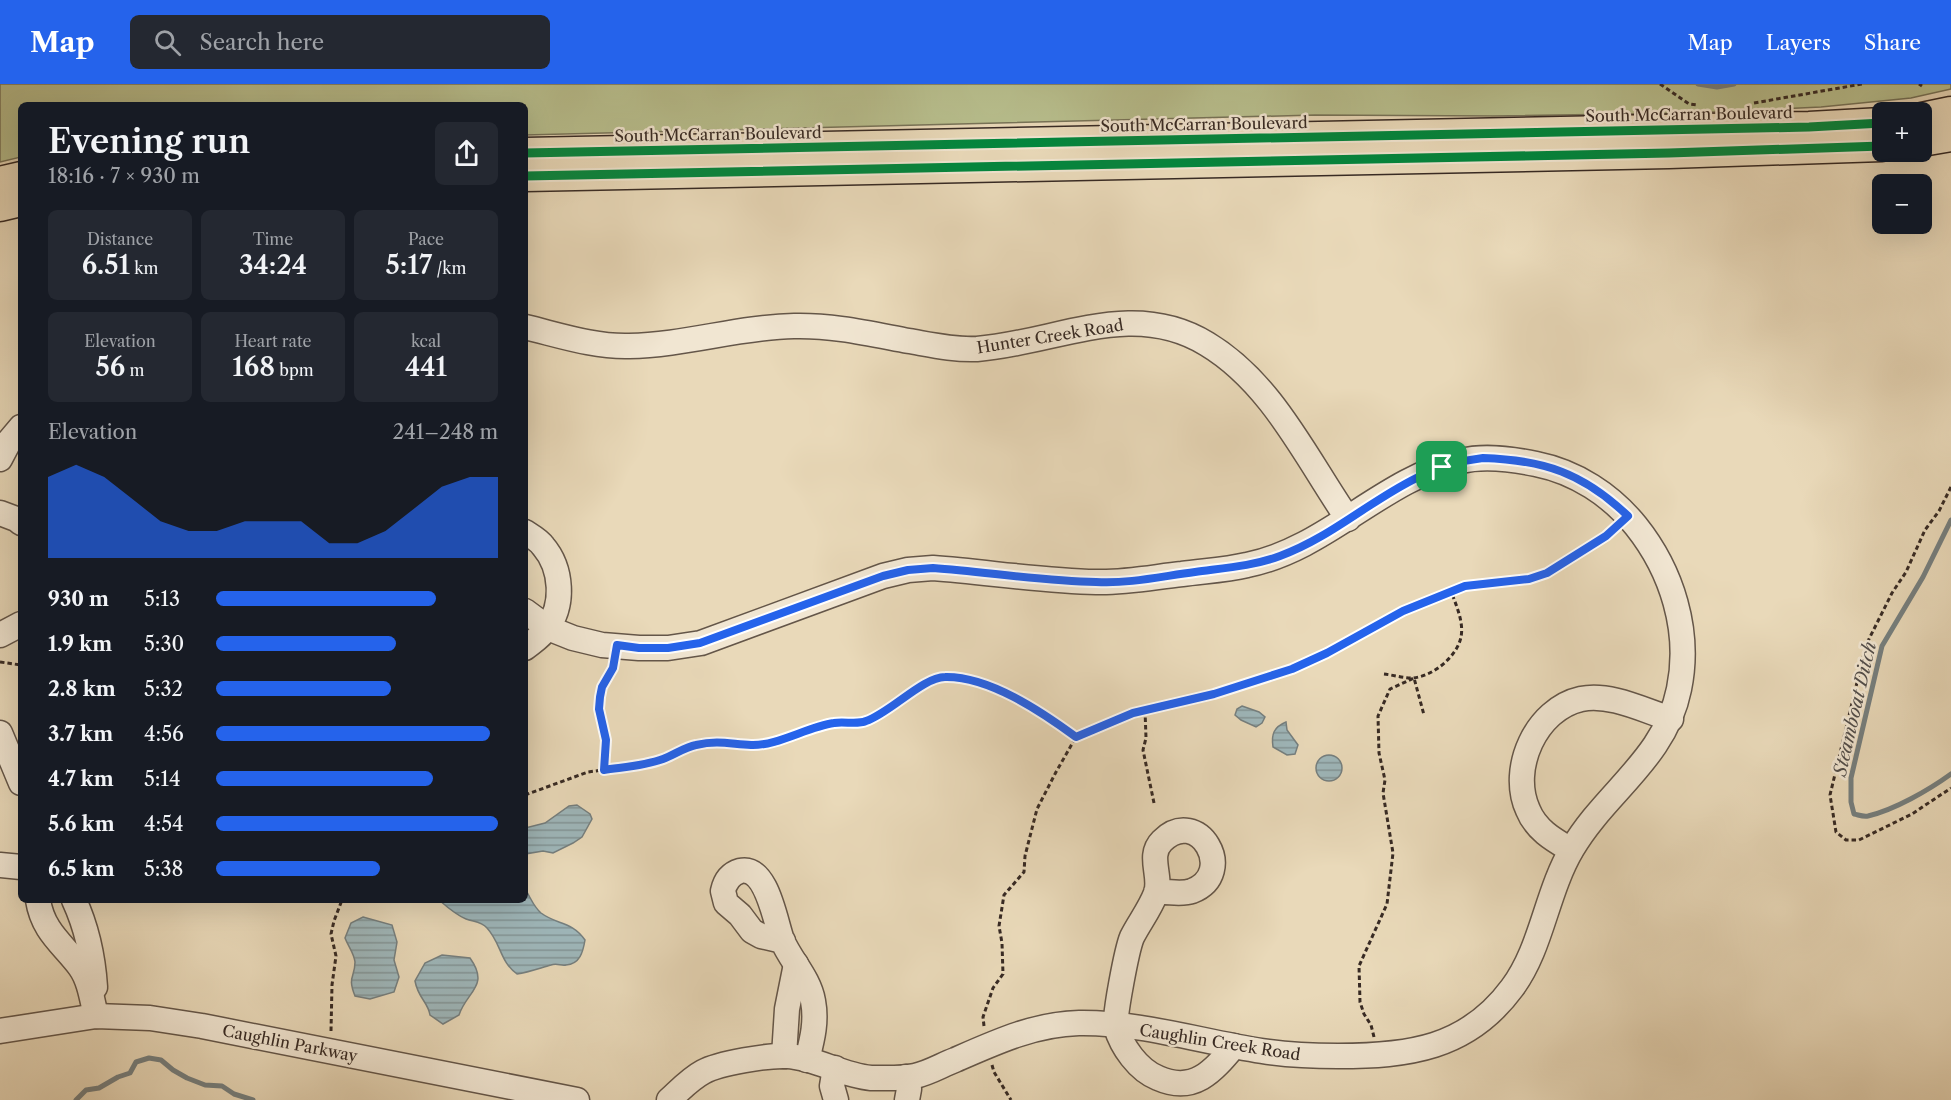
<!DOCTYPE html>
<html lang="en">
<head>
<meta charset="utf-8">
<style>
  body { margin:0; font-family:"Libre Caslon Text",serif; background:#242831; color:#f1f3f6; height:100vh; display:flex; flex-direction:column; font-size:22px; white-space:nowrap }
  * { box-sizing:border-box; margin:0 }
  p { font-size:20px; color:#9ea1a6 }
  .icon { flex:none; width:33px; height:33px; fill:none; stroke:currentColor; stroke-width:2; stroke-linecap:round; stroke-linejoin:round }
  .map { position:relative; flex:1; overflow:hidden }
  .sheet { position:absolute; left:18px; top:18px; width:510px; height:801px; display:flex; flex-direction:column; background:#171b24; border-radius:9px; box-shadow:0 6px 24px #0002 }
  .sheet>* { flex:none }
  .tools { position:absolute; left:1872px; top:18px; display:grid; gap:12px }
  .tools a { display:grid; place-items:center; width:60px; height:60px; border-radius:9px; background:#171b24; box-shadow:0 6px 24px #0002; font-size:30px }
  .pin { position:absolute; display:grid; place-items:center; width:51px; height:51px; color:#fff; margin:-26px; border-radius:12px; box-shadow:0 3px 9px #0006 }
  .round { display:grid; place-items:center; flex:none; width:63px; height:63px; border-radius:9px; background:#242831 }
  .head { display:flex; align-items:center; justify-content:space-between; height:102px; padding:0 30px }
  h1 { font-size:33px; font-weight:600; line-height:45px }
  .stats { display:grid; grid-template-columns:repeat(3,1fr); gap:9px; height:102px; padding:6px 30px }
  .stats div { display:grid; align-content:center; border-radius:9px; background:#242831; text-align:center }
  .stats b { font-size:26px; font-weight:600 }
  .stats small { font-size:16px; font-weight:400 }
  .stats p { font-size:16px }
  .chart { height:168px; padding:12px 30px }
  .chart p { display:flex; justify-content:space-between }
  .chart svg { width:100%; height:108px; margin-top:6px; fill:#2563eb; opacity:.7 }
  ul { padding:0 30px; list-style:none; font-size:20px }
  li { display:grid; grid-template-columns:96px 72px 1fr; align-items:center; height:45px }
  li i { height:15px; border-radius:8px; background:#2563eb }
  header { display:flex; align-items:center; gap:36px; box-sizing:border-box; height:84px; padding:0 30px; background:#2563eb; color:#fff }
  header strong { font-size:28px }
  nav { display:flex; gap:33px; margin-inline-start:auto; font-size:21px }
  .search { width:420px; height:54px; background:#242831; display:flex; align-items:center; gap:15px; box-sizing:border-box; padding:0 21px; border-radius:9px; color:#9ea1a6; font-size:22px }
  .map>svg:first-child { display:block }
  .green { fill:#b8bf8e; stroke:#787459; stroke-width:1.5 }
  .water { fill:url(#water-rules); stroke:#757f7f; stroke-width:1.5 }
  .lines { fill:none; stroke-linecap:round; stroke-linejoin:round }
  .stream { stroke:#757f7f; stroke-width:5 }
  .minor-casing { stroke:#645649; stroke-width:27 }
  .major-casing { stroke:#372a24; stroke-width:33 }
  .path { stroke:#372a24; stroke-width:3; stroke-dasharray:4.5 3; stroke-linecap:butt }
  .minor { stroke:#f1e6d2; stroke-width:24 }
  .major { stroke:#e9d9b9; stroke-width:30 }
  .cycleway-casing { stroke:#f1e6d2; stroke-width:13 }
  .cycleway { stroke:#00873e; stroke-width:9 }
  .route-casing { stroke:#fff; stroke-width:12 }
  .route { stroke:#2563eb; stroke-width:8 }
  .labels { text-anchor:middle; stroke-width:5; stroke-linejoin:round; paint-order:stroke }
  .street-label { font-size:16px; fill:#372a24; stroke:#f1e6d2 }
  .water-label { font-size:18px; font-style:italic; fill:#514d4a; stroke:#f1e6d2 }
</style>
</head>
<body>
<header>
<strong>Map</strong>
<div class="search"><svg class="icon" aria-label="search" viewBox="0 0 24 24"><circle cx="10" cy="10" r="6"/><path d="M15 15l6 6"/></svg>Search here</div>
<nav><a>Map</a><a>Layers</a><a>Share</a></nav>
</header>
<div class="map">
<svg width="1951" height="1016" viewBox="0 0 1951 1016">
  <defs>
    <pattern id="water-rules" width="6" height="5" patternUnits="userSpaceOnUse" patternTransform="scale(1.5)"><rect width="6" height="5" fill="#9eb7bb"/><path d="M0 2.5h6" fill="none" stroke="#829598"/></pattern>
  </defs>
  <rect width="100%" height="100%" fill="#e9d9b9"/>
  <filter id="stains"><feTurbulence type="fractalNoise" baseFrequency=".00333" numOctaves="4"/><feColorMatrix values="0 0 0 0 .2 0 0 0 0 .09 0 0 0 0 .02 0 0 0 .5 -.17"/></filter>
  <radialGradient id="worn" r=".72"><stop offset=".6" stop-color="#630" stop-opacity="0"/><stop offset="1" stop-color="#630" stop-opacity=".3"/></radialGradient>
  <polygon class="green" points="0,0 1951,0 1951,5 1911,14 1821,23 1691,29 1493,32 1315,31 525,51 525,21 21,21 21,73 0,78"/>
  <g class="water">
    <polygon points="1242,622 1259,628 1265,633 1262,639 1256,643 1241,636 1235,631 1237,625"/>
    <path d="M1286 638 1287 646 1298 661 1295 670 1287 671 1273 663C1271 650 1274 643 1286 638Z"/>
    <circle cx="1329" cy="684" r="13"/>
    <polygon points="577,721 590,730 592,735 582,753 573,759 553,769 543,767 525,770 525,744 545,739 569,722"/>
    <path d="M525 805C531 814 533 822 541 829 557 841 572 837 585 856 583 868 580 880 566 881 561 882 557 879 551 881 540 884 529 888 517 890 500 878 501 859 487 844 481 837 474 838 466 835 456 831 447 823 439 816H525Z"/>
    <path d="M363 833 392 841 397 858 394 876 399 893 394 908 370 915 355 912C347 892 355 894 355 878 354 869 348 862 345 854L351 839Z"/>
    <path d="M442 871 470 874C490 902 467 907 459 931L443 940 430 931C428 918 418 914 415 897L425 879Z"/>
  </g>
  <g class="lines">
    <g class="stream">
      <polyline points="1698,0 1717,3 1734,0"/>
      <path d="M1951 436 1923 493 1882 562 1851 694V718L1854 730C1859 731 1863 733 1868 732 1894 726 1929 706 1951 690"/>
      <polyline points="76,1016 86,1006 99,1004 118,993 130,989 136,978 149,974 161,976 173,986 187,994 205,1001 222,1002 234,1010 253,1016"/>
    </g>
    <g class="minor-casing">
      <g id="minor">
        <path d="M525 243C559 251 594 263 629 262 685 261 739 243 794 242 833 241 871 250 909 257 932 261 954 266 977 265 1056 259 1132 214 1207 260 1272 299 1306 374 1348 435"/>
        <polyline points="0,375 10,356 21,343"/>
        <polyline points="0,429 16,435 21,439"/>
        <path d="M525 448C531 452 539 456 543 462 562 484 565 522 546 545 541 553 532 558 525 564"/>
        <path d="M525 527 548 544 573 554 602 561 639 564H668L701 559 883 492 908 486 933 484C987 488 1042 497 1096 498 1125 499 1154 493 1182 490 1204 487 1226 486 1247 481 1327 465 1382 395 1461 377 1485 371 1512 375 1536 380 1576 388 1611 411 1636 442 1672 487 1691 547 1679 605 1665 675 1606 707 1572 765 1546 809 1542 864 1512 904 1467 965 1408 972 1338 972 1312 972 1287 971 1262 967 1202 958 1140 938 1079 939 1035 940 996 958 955 976 942 981 929 989 915 992 901 995 885 994 871 994 849 992 830 982 809 976 805 975 792 972 787 972 769 971 719 979 703 988 690 995 680 1006 669 1016"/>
        <polyline points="0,551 21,540"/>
        <polyline points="0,649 21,699"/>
        <path d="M1571 766C1554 756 1536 746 1528 726 1509 685 1536 625 1581 615 1610 609 1643 626 1671 635"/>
        <polyline points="0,781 21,783"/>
        <path d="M1156 808C1168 807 1181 811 1192 807 1238 789 1198 721 1162 757 1147 772 1162 792 1156 809 1150 825 1139 839 1132 853 1127 865 1114 932 1116 943 1122 963 1138 986 1158 994 1194 1010 1213 987 1234 962"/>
        <path d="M38 816C43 848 63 860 80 883 90 897 92 916 96 932"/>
        <path d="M74 816C87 844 93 872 95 903"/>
        <path d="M783 857 761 852 752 847 740 831 726 819 723 807C725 798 730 790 740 787 767 781 775 837 782 856 791 877 809 894 813 917 817 938 812 956 807 976"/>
        <polyline points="0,947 96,932 150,934 202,942 577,1016"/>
        <polyline points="784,972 787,925 796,880"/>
        <polyline points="835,984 832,1002 836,1016"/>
        <polyline points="906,993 909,1005 907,1016"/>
      </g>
    </g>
    <g class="major-casing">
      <g id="major">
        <polyline points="1922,34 1951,28"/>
        <polyline points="1922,57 1951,52"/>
        <polyline points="525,69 1809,43 1882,39"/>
        <polyline points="525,92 1669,69 1882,62"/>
        <polyline points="0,98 21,93"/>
        <polyline points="0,122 21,117"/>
      </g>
    </g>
    <g class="path">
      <polyline points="1660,0 1689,20 1697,21"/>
      <polyline points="1919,0 1922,2"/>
      <polyline points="1754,19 1862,0"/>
      <polyline points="1951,403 1939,427 1925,446 1906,488 1892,509 1866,561 1830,711 1836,748 1846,756 1859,756 1912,730 1951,704"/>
      <polyline points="0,578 21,581"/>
      <path d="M1384 590C1393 591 1403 594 1412 594 1432 593 1457 573 1461 553 1464 538 1456 521 1451 507"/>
      <polyline points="1145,626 1146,654 1143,666 1154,719"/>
      <polyline points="605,686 606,656 599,625 600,613 602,603 613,581"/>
      <polyline points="525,711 588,688 647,680 694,661 722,657 752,661 834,639 863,639 882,630 927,599 942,592 972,596 1006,610 1023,619 1076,653 1133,629 1214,610 1292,585 1327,569 1403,527 1465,502 1529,495 1547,489 1588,464 1613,445"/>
      <polyline points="984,942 983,933 993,904 1003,890 1002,859 999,842 1004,811 1024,788 1025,772 1037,725 1056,688 1076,653"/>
      <polyline points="331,947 332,901 336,872 331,850 334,837 342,816"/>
      <polyline points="1374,953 1371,941 1364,930 1360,918 1359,882 1387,820 1393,769 1383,709 1385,696 1379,669 1378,632 1390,605 1414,594 1424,631"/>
      <polyline points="992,981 994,988 1011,1016"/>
    </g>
    <use href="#minor" class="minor"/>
    <use href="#major" class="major"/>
    <g class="cycleway-casing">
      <g id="cycleway">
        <polyline points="525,69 1809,43 1882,39"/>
        <polyline points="525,92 1669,69 1882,62"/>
      </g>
    </g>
    <use href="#cycleway" class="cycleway"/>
  </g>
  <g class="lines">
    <g class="route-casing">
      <path id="route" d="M1483 374C1544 376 1583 389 1628 432L1606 452 1547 489 1529 495 1465 502 1403 527 1327 569 1292 585 1214 610 1133 629 1076 653C1042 628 989 592 945 593 923 593 890 629 866 637 857 641 844 637 834 639 807 643 777 662 751 661 730 660 718 656 696 661 685 663 674 671 663 675 644 682 624 683 604 686L606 656 599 625 600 613 602 603 613 584 617 561 639 564H668L700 559 883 492 908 486 933 484C987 488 1042 497 1096 498 1129 500 1163 492 1195 488 1224 484 1253 482 1280 472 1353 445 1400 383 1483 374Z"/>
    </g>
    <use href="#route" class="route"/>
  </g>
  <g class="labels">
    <g class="street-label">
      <text transform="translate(1689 30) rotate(-1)" y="6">South McCarran Boulevard</text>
      <text transform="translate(1204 40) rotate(-1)" y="6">South McCarran Boulevard</text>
      <text transform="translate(718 50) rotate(-1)" y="6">South McCarran Boulevard</text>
      <text transform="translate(1050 252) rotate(-9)" y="6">Hunter Creek Road</text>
      <text transform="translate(1220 958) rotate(9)" y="6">Caughlin Creek Road</text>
      <text transform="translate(290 959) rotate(11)" y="6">Caughlin Parkway</text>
    </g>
    <g class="water-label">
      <text transform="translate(1855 625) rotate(-77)" y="6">Steamboat Ditch</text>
    </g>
  </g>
  <rect width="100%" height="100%" filter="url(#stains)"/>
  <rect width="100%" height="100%" fill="url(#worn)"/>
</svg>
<div class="tools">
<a>+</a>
<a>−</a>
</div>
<div class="pin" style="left:1442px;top:383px;background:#1e9e55"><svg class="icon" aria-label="arrive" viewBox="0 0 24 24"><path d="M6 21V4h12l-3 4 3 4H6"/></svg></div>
<section class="sheet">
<div class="head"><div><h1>Evening run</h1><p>18:16 · 7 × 930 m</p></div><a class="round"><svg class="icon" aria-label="share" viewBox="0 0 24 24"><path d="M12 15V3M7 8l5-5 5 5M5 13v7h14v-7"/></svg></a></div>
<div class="stats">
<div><p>Distance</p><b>6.51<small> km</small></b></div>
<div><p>Time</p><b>34:24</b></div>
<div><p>Pace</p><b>5:17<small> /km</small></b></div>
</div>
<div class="stats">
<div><p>Elevation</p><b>56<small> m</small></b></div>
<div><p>Heart rate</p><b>168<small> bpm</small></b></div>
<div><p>kcal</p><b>441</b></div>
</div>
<div class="chart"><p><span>Elevation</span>241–248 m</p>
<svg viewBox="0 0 160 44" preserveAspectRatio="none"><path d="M0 44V11L10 6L20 11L30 20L40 29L50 33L60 33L70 29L80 29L90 29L100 38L110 38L120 33L130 24L140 15L150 11L160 11V44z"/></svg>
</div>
<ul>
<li><b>930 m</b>5:13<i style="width:78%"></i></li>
<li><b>1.9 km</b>5:30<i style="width:64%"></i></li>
<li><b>2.8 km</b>5:32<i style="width:62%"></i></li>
<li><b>3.7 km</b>4:56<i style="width:97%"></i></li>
<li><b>4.7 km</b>5:14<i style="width:77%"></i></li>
<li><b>5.6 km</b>4:54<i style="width:100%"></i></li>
<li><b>6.5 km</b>5:38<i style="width:58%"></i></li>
</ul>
</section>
</div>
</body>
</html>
